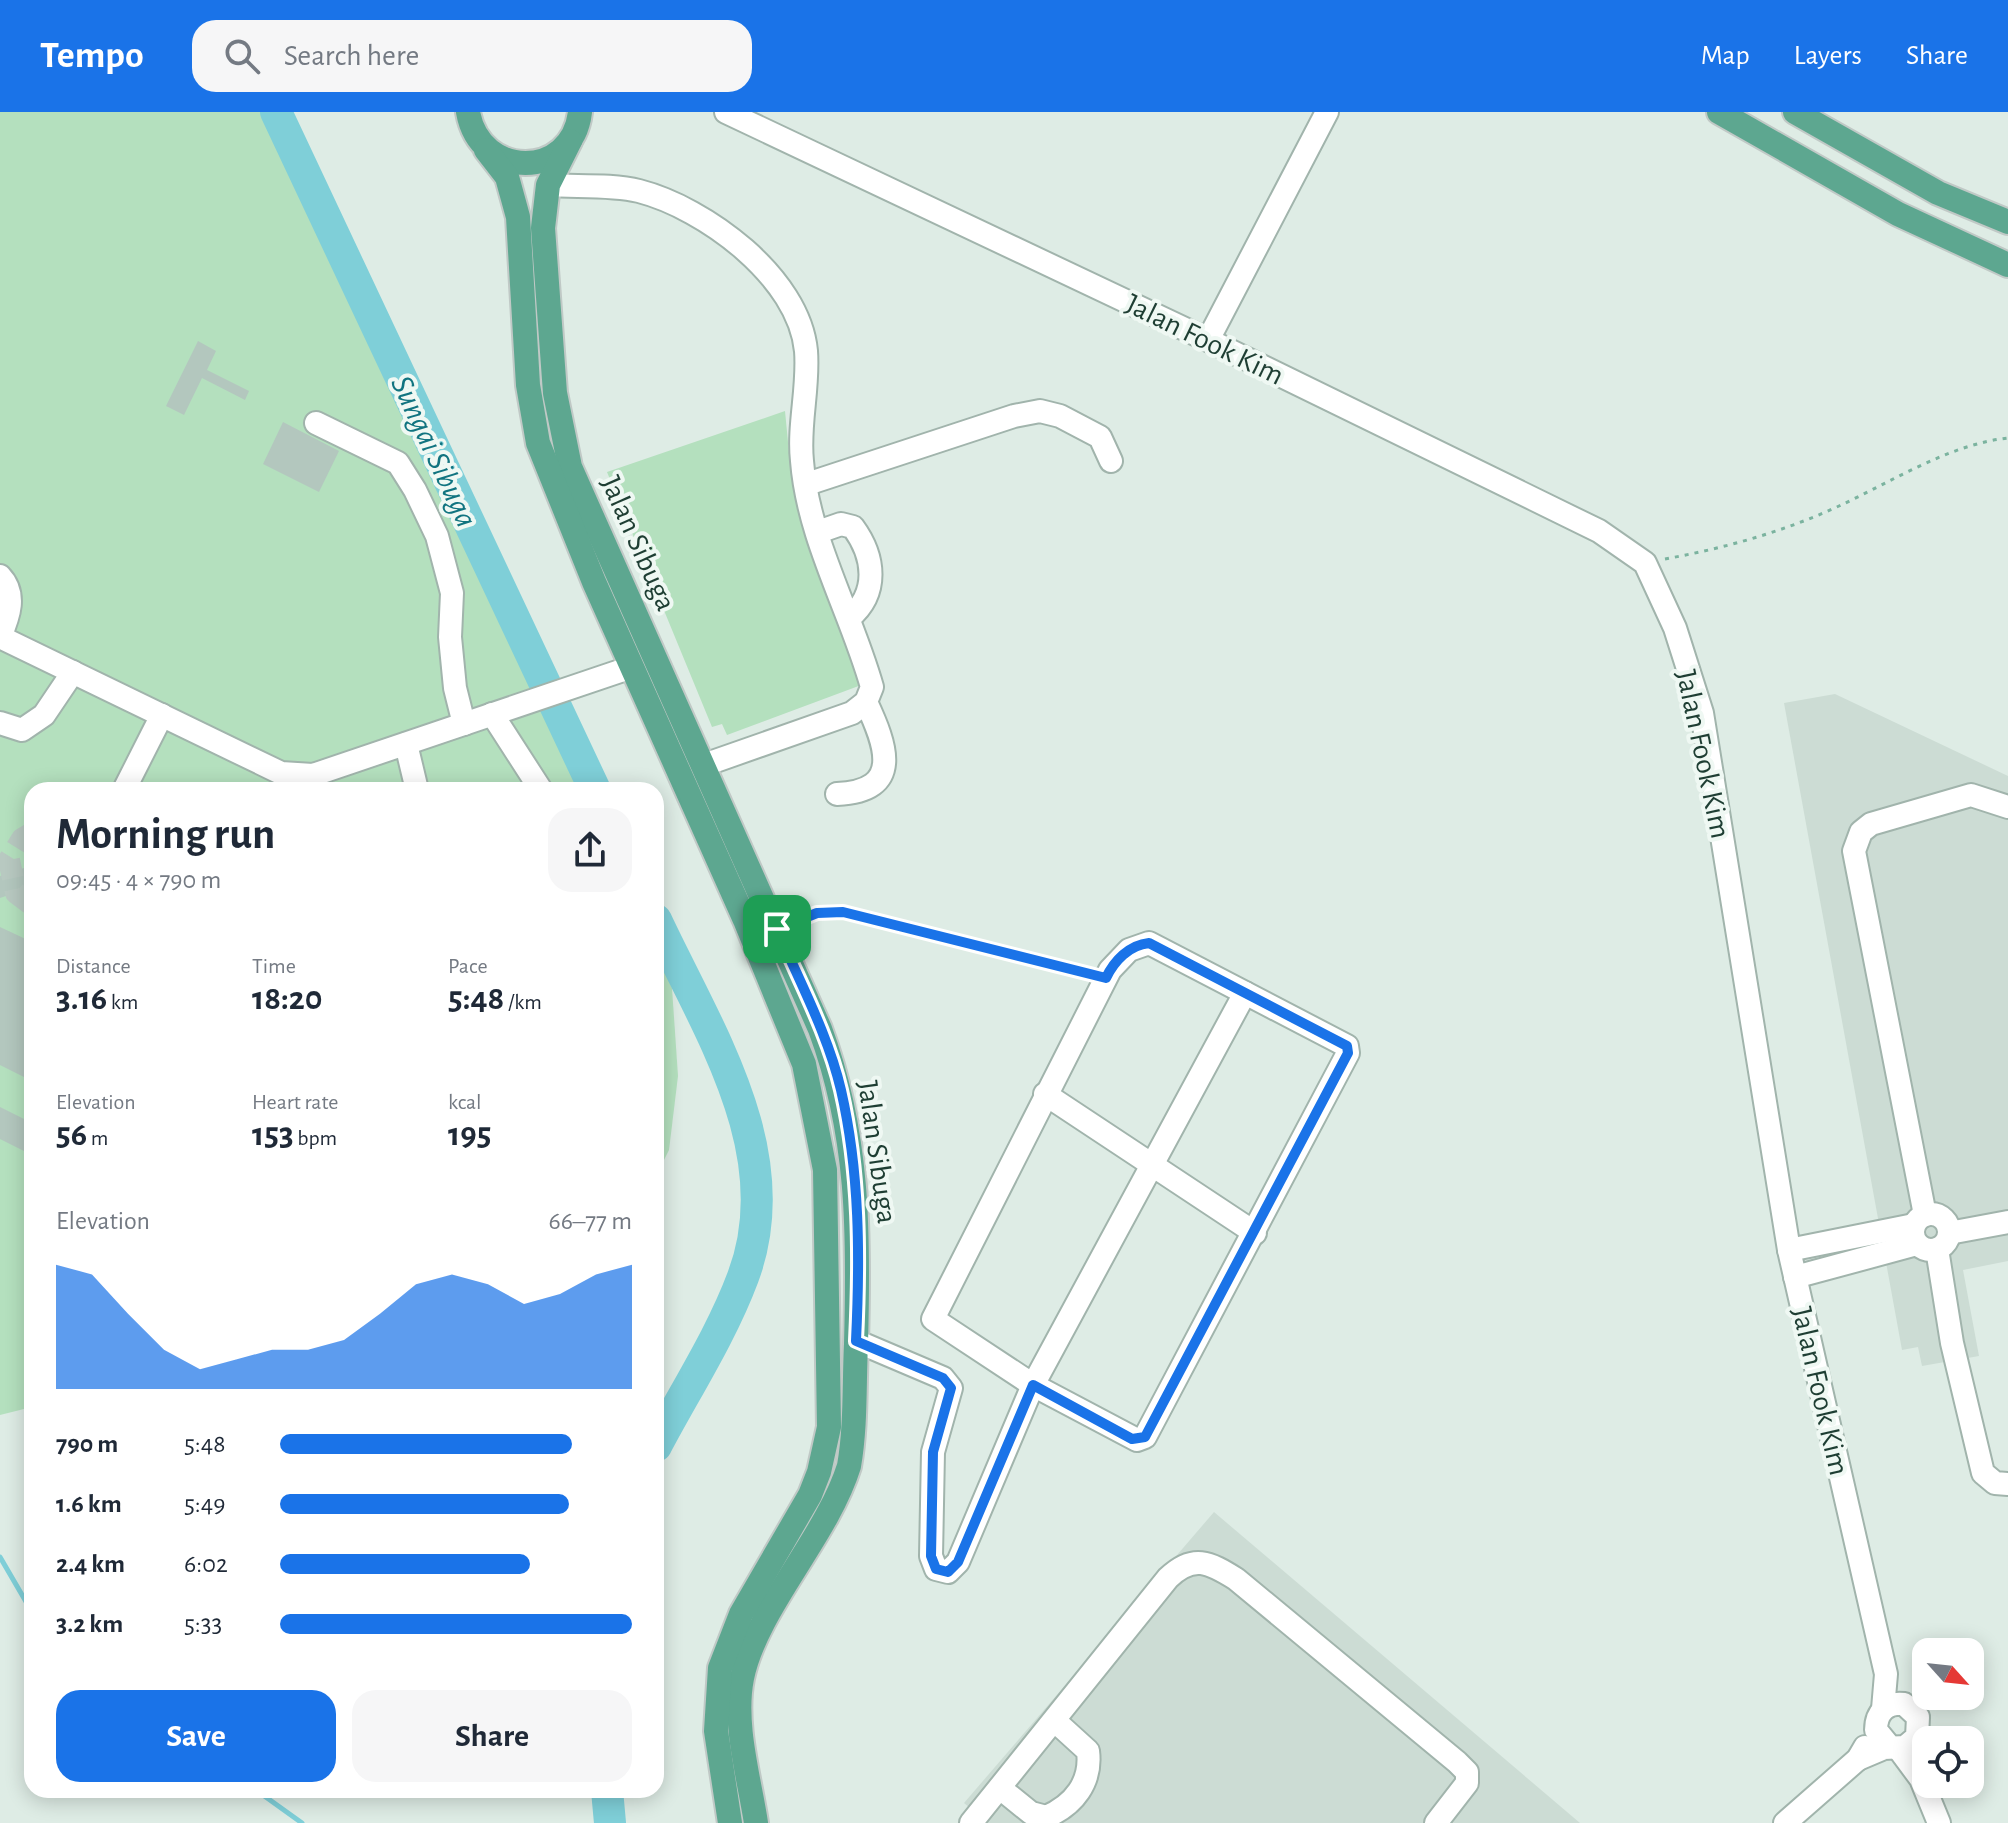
<!DOCTYPE html>
<html lang="en">
<head>
<meta charset="utf-8">
<style>
  body { margin:0; font-family:"Alegreya Sans",sans-serif; background:#f6f6f7; color:#1f2937; height:100vh; display:flex; flex-direction:column; font-size:30px; white-space:nowrap }
  * { box-sizing:border-box; margin:0 }
  p { font-size:26px; color:#747a83 }
  .icon { flex:none; width:44px; height:44px; fill:none; stroke:currentColor; stroke-width:2; stroke-linecap:round; stroke-linejoin:round }
  .map { position:relative; flex:1; overflow:hidden }
  .drawer { position:absolute; left:24px; top:670px; width:640px; height:1016px; display:flex; flex-direction:column; background:#fff; border-radius:24px; box-shadow:0 4px 20px #0003 }
  .drawer>* { flex:none }
  .needle { width:52px; rotate:117deg }
  .fabs { position:absolute; left:1912px; top:1526px; display:grid; gap:16px }
  .fabs a { display:grid; place-items:center; width:72px; height:72px; border-radius:16px; background:#fff; box-shadow:0 4px 20px #0003; font-size:40px }
  .pin { position:absolute; display:grid; place-items:center; width:68px; height:68px; color:#fff; margin:-34px; border-radius:16px; box-shadow:0 4px 12px #0006 }
  .round { display:grid; place-items:center; flex:none; width:84px; height:84px; border-radius:24px; background:#f6f6f7 }
  .overview { display:flex; align-items:center; justify-content:space-between; height:136px; padding:0 32px }
  h1 { font-size:44px; font-weight:700; line-height:60px }
  .stats { display:grid; grid-template-columns:repeat(3,1fr); gap:12px; height:136px; padding:8px 32px }
  .stats div { display:grid; align-content:center }
  .stats b { font-size:34px; font-weight:700 }
  .stats small { font-size:22px; font-weight:400 }
  .stats p { font-size:22px }
  .chart { height:224px; padding:16px 32px }
  .chart p { display:flex; justify-content:space-between }
  .chart svg { width:100%; height:144px; margin-top:8px; fill:#1a73e8; opacity:.7 }
  .cta { display:flex; gap:16px; margin-top:auto; padding:16px 32px }
  .cta a { flex:1; height:92px; border-radius:24px; background:#1a73e8; color:#fff; font-size:32px; font-weight:700; line-height:92px; text-align:center }
  .cta a+a { background:#f6f6f7; color:#1f2937 }
  ul { padding:0 32px; list-style:none; font-size:26px }
  li { display:grid; grid-template-columns:128px 96px 1fr; align-items:center; height:60px }
  li i { height:20px; border-radius:10px; background:#1a73e8 }
  header { display:flex; align-items:center; gap:48px; box-sizing:border-box; height:112px; padding:0 40px; background:#1a73e8; color:#fff }
  header strong { font-size:38px }
  nav { display:flex; gap:44px; margin-inline-start:auto; font-size:28px }
  .search { width:560px; height:72px; background:#f6f6f7; display:flex; align-items:center; gap:20px; box-sizing:border-box; padding:0 28px; border-radius:24px; color:#747a83; font-size:30px }
  .map>svg:first-child { display:block }
  .built { fill:#ccdcd4 }
  .green { fill:#b4e0be }
  .lines { fill:none; stroke-linecap:round; stroke-linejoin:round }
  .stream { stroke:#7fcfd8; stroke-width:5 }
  .river { stroke:#7fcfd8; stroke-width:32 }
  .building { fill:#b3c7be }
  .minor-tunnel { stroke:#b8c9c1; stroke-width:22; stroke-dasharray:22 11; stroke-linecap:butt }
  .minor-casing { stroke:#a1b4ac; stroke-width:26 }
  .major-casing { stroke:#c0c9c6; stroke-width:28 }
  .path { stroke:#7bb39f; stroke-width:3; stroke-dasharray:4 6; stroke-linecap:butt }
  .minor { stroke:#fff; stroke-width:22 }
  .major { stroke:#5da790; stroke-width:24 }
  .route-casing { stroke:#fff; stroke-width:16 }
  .route { stroke:#1a73e8; stroke-width:10 }
  .labels { text-anchor:middle; stroke-width:8; stroke-linejoin:round; paint-order:stroke }
  .street-label { font-size:30px; fill:#1e3e33; stroke:#eff8f3 }
  .water-label { font-size:32px; font-style:italic; fill:#117480; stroke:#eff8f3 }
</style>
</head>
<body>
<header>
<strong>Tempo</strong>
<div class="search"><svg class="icon" aria-label="search" viewBox="0 0 24 24"><circle cx="10" cy="10" r="6"/><path d="M15 15l6 6"/></svg>Search here</div>
<nav><a>Map</a><a>Layers</a><a>Share</a></nav>
</header>
<div class="map">
<svg width="2008" height="1711" viewBox="0 0 2008 1711">
  <rect width="100%" height="100%" fill="#deece5"/>
  <g class="built">
    <polygon points="1835,582 2008,664 2008,1149 1963,1158 1979,1244 1922,1254 1918,1235 1902,1238 1784,591"/>
    <polygon points="1214,1400 1580,1711 988,1711 964,1691"/>
  </g>
  <g class="green">
    <polygon points="0,0 262,0 579,678 32,678 32,1295 0,1303"/>
    <polygon points="785,299 791,361 864,572 727,623 722,612 712,615 607,360"/>
    <polygon points="656,841 672,876 678,964 669,1038 656,1064"/>
  </g>
  <g class="lines">
    <g class="stream">
      <polyline points="0,1445 32,1500"/>
      <polyline points="256,1678 302,1711"/>
    </g>
    <g class="river">
      <polyline points="276,0 595,678"/>
      <path d="M656 808C707 917 790 1041 743 1165 721 1224 685 1279 656 1334"/>
      <polyline points="607,1678 610,1711"/>
    </g>
  </g>
  <g class="building">
    <polygon points="198,229 216,239 207,258 249,279 245,288 202,266 184,303 166,294"/>
    <polygon points="283,310 339,339 319,380 263,352"/>
    <polygon points="27,755 32,775 0,786 0,764"/>
    <polygon points="0,815 32,830 32,969 0,953"/>
    <polygon points="0,995 32,1011 32,1043 0,1027"/>
  </g>
  <g class="lines">
    <polyline class="minor-tunnel" points="32,721 22,727 9,748 16,781 32,793"/>
    <g class="minor-casing">
      <g id="minor">
        <polyline points="726,0 1208,228 1599,419 1645,451 1675,516 1702,601 1789,1138 1886,1562 1883,1597"/>
        <path d="M548 73C576 75 611 72 639 79 705 96 799 165 806 239 809 276 798 313 802 349 808 427 851 500 872 575L866 590 852 601 704 653"/>
        <polyline points="1208,228 1327,0"/>
        <polyline points="316,311 398,351 415,378 437,424 452,481 450,525 455,576 464,612"/>
        <polyline points="807,372 1014,304 1040,299 1060,304 1100,325 1111,349"/>
        <path d="M818 420 841 412 853 415C875 445 879 481 849 506"/>
        <path d="M0 464C17 482 9 504 0 525L281 661 313 663 632 555"/>
        <polyline points="492,602 541,678"/>
        <polyline points="0,611 22,618 44,603 73,560"/>
        <polyline points="406,632 417,678"/>
        <polyline points="124,678 162,603"/>
        <path d="M837 682C904 679 886 633 866 590"/>
        <polygon points="1149,831 1347,934 1348,941 1145,1325 1137,1328 1033,1273 933,1207 1110,858 1129,838"/>
        <polyline points="1045,982 1255,1121"/>
        <circle cx="1931" cy="1120" r="18"/>
        <polyline points="1925,1103 1854,739 1861,720 1871,712 1971,683 2008,695"/>
        <polyline points="1949,1121 2008,1110"/>
        <polyline points="1937,1137 1952,1231 1983,1361 1995,1371 2008,1372"/>
        <polyline points="1789,1138 1914,1113"/>
        <polyline points="1795,1165 1917,1132"/>
        <polyline points="856,1229 943,1266 951,1276 933,1340 931,1444 936,1457 948,1460 958,1450 1033,1273 1245,881"/>
        <polyline points="1898,1636 1921,1667 1939,1711"/>
        <path d="M1858 1647 1884 1636 1905 1635 1917 1625 1918 1605 1904 1592C1887 1590 1876 1600 1876 1618L1890 1635"/>
        <path d="M1000 1676 1031 1701 1046 1705C1074 1693 1092 1670 1088 1639L1055 1609"/>
        <path d="M971 1711 1168 1466C1193 1442 1209 1450 1236 1467L1457 1650 1467 1660V1671L1436 1711"/>
        <polyline points="1785,1711 1858,1647 1865,1635"/>
      </g>
    </g>
    <g class="major-casing">
      <g id="major">
        <path d="M468 0C480 68 572 68 580 0"/>
        <polyline points="1719,0 1898,102 2008,153"/>
        <polyline points="1795,0 1938,81 2008,110"/>
        <path d="M570 29 548 73 543 116 555 281 570 355 820 917C859 1022 859 1121 856 1232 854 1273 856 1314 849 1354 827 1425 756 1497 742 1566 733 1612 749 1665 756 1711"/>
        <polyline points="486,38 507,65 518,105 528,273 538,331 594,470 745,808 804,952 825,1058 829,1315 819,1360 810,1383 741,1502 720,1556 716,1619 730,1711"/>
      </g>
    </g>
    <g class="path">
      <path d="M1665 447C1725 436 1783 420 1839 394 1891 370 1950 332 2008 326"/>
      <polyline points="796,810 817,801 843,800 1087,861"/>
    </g>
    <use href="#minor" class="minor"/>
    <use href="#major" class="major"/>
  </g>
  <g class="lines">
    <g class="route-casing">
      <path id="route" d="M843 800 1106 866C1114 849 1129 833 1149 831L1347 934 1348 941 1145 1325 1132 1327 1033 1273 958 1450 948 1460 936 1457 931 1444 933 1340 951 1276 943 1266 856 1229C860 1145 860 1061 841 978 828 922 799 869 777 817L817 801Z"/>
    </g>
    <use href="#route" class="route"/>
  </g>
  <g class="labels">
    <g class="street-label">
      <text transform="translate(1205 227) rotate(26)" y="10">Jalan Fook Kim</text>
      <text transform="translate(639 431) rotate(66)" y="10">Jalan Sibuga</text>
      <text transform="translate(1704 642) rotate(78)" y="10">Jalan Fook Kim</text>
      <text transform="translate(878 1040) rotate(82)" y="10">Jalan Sibuga</text>
      <text transform="translate(1821 1279) rotate(77)" y="10">Jalan Fook Kim</text>
    </g>
    <g class="water-label">
      <text transform="translate(435 339) rotate(65)" y="11">Sungai Sibuga</text>
    </g>
  </g>
</svg>
<div class="fabs">
<a><svg class="needle" viewBox="-14 -14 28 28"><path d="M0-13l5 13h-10z" fill="#e53935"/><path d="M0 13l5-13h-10z" fill="#747a83"/></svg></a>
<a><svg class="icon" aria-label="locate" viewBox="0 0 24 24"><circle cx="12" cy="12" r="6"/><path d="M12 2v4M12 18v4M2 12h4M18 12h4"/></svg></a>
</div>
<div class="pin" style="left:777px;top:817px;background:#1e9e55"><svg class="icon" aria-label="arrive" viewBox="0 0 24 24"><path d="M6 21V4h12l-3 4 3 4H6"/></svg></div>
<section class="drawer">
<div class="overview"><div><h1>Morning run</h1><p>09:45 · 4 × 790 m</p></div><a class="round"><svg class="icon" aria-label="share" viewBox="0 0 24 24"><path d="M12 15V3M7 8l5-5 5 5M5 13v7h14v-7"/></svg></a></div>
<div class="stats">
<div><p>Distance</p><b>3.16<small> km</small></b></div>
<div><p>Time</p><b>18:20</b></div>
<div><p>Pace</p><b>5:48<small> /km</small></b></div>
</div>
<div class="stats">
<div><p>Elevation</p><b>56<small> m</small></b></div>
<div><p>Heart rate</p><b>153<small> bpm</small></b></div>
<div><p>kcal</p><b>195</b></div>
</div>
<div class="chart"><p><span>Elevation</span>66–77 m</p>
<svg viewBox="0 0 160 44" preserveAspectRatio="none"><path d="M0 44V6L10 9L20 21L30 32L40 38L50 35L60 32L70 32L80 29L90 21L100 12L110 9L120 12L130 18L140 15L150 9L160 6V44z"/></svg>
</div>
<ul>
<li><b>790 m</b>5:48<i style="width:83%"></i></li>
<li><b>1.6 km</b>5:49<i style="width:82%"></i></li>
<li><b>2.4 km</b>6:02<i style="width:71%"></i></li>
<li><b>3.2 km</b>5:33<i style="width:100%"></i></li>
</ul>
<div class="cta"><a>Save</a><a>Share</a></div>
</section>
</div>
</body>
</html>
